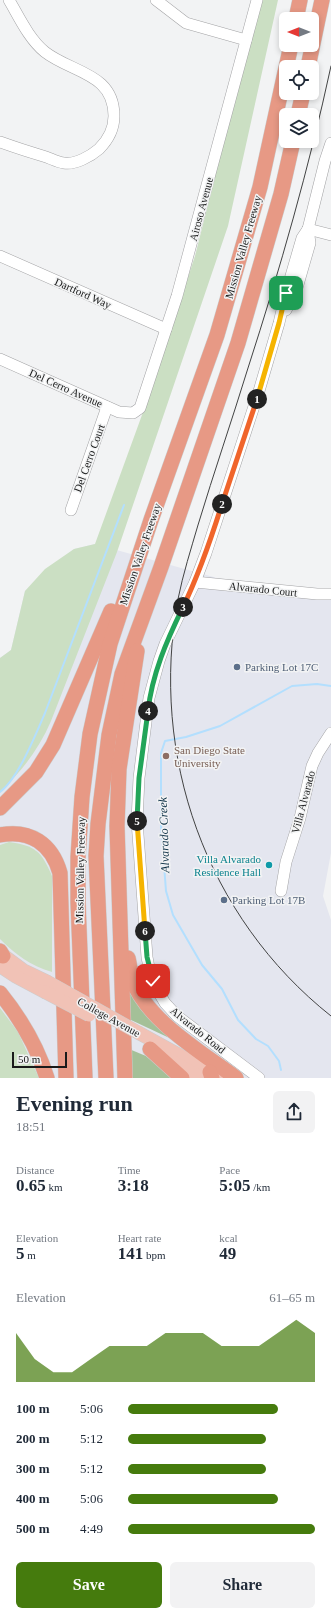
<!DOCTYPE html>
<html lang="en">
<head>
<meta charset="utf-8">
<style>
  body { margin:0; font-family:Georgia,serif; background:#f2f2f3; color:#1f2937; height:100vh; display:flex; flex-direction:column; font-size:15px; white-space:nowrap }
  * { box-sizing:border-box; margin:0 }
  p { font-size:13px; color:#747a83 }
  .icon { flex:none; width:22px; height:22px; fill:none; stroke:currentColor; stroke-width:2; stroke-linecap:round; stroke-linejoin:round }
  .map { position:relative; height:1078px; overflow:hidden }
  .sheet { display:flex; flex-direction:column; background:#fff; flex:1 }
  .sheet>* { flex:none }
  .needle { width:26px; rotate:270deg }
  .fabs { position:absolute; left:279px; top:12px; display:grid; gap:8px }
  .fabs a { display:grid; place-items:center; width:40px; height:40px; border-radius:6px; background:#fff; box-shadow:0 2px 6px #0003; font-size:20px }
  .scale { position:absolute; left:12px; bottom:10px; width:55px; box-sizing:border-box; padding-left:4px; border:2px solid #191a1a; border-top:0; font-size:11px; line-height:14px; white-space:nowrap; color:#191a1a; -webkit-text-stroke:3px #f2f3f4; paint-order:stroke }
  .pin { position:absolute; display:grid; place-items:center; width:34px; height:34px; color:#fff; margin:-17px; border-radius:8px; box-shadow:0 2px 6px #0006 }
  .km { position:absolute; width:20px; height:20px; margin:-10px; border-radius:50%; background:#222; color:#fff; font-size:11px; line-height:20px; text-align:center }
  .round { display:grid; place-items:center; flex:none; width:42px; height:42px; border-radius:6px; background:#f2f2f3 }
  .summary { display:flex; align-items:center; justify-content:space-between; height:68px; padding:0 16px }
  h1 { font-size:22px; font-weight:600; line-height:30px }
  .metrics { display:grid; grid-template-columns:repeat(3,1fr); gap:6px; height:68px; padding:4px 16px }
  .metrics div { display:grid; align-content:center }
  .metrics b { font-size:17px; font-weight:600 }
  .metrics small { font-size:11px; font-weight:400 }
  .metrics p { font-size:11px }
  .chart { height:112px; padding:8px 16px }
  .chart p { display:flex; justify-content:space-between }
  .chart svg { width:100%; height:72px; margin-top:4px; fill:#457b0d; opacity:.7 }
  .primary-button { display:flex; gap:8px; margin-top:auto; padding:8px 16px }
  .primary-button a { flex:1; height:46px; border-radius:6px; background:#457b0d; color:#fff; font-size:16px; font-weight:600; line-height:46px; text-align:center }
  .primary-button a+a { background:#f2f2f3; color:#1f2937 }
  ul { padding:0 16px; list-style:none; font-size:13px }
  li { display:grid; grid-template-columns:64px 48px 1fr; align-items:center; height:30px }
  li i { height:10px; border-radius:5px; background:#457b0d }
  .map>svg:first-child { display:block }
  .built { fill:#e4e6ef }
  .green { fill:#cbdfc3 }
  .forest { fill:#a4c098 }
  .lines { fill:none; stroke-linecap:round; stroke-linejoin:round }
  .stream { stroke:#b3dffe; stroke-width:2 }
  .minor-casing { stroke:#a3a3a5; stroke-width:12 }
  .major-casing { stroke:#cccdcd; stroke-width:14 }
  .highway-casing { stroke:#cccdcd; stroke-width:16 }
  .minor { stroke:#fff; stroke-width:11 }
  .major { stroke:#f1c2b6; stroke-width:13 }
  .highway { stroke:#e79985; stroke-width:15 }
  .tram { stroke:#424343; stroke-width:1 }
  .major-bridge-casing { stroke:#cccdcd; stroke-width:14; stroke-linecap:butt }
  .major-bridge { stroke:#f1c2b6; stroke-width:13 }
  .split-1-casing { stroke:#fff; stroke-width:8 }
  .split-2-casing { stroke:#fff; stroke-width:8 }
  .split-3-casing { stroke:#fff; stroke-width:8 }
  .split-4-casing { stroke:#fff; stroke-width:8 }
  .split-5-casing { stroke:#fff; stroke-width:8 }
  .split-6-casing { stroke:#fff; stroke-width:8 }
  .split-7-casing { stroke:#fff; stroke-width:8 }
  .split-1 { stroke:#f5b400; stroke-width:5 }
  .split-2 { stroke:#f0652b; stroke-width:5 }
  .split-3 { stroke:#f0652b; stroke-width:5 }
  .split-4 { stroke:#22a559; stroke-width:5 }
  .split-5 { stroke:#22a559; stroke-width:5 }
  .split-6 { stroke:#f5b400; stroke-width:5 }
  .split-7 { stroke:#22a559; stroke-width:5 }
  .service-dot { fill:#5c6f8a; stroke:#f2f3f4; stroke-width:1.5 }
  .education-dot { fill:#8d6e63; stroke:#f2f3f4; stroke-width:1.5 }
  .culture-dot { fill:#0f9aa8; stroke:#f2f3f4; stroke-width:1.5 }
  .labels { text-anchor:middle; stroke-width:3; stroke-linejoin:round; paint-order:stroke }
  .street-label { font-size:11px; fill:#191a1a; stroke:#f2f3f4 }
  .service-label { font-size:11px; fill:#4e5e75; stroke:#f2f3f4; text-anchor:start }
  .education-label { font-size:11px; fill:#785e54; stroke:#f2f3f4; text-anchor:start }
  .culture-label { font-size:11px; fill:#0d838f; stroke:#f2f3f4; text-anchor:end }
  .water-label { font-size:12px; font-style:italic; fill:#0a2f44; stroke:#f2f3f4 }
</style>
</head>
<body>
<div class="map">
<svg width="331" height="1078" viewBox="0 0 331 1078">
  <rect width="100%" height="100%" fill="#f2f3f4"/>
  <polygon class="built" points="95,544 253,588 331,594 331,853 323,896 331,920 331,1078 0,1078 0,658 11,650 25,591 74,549"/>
  <g class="green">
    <path d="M261 0H278L228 226 117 552 51 721C39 749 22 771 0 792V658L11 650 25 591 45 569 74 549 95 544 146 404 195 256 225 137Z"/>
    <path d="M9 842C36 846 41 851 52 876V972C31 966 15 954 0 939V845Z"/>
    <polygon points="0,1008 18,1032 39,1078 0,1078"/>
  </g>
  <g class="forest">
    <polygon points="128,985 178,1042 131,1020"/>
    <polygon points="129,1049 146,1056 174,1078 130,1078"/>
  </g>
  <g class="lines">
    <g class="stream">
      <path d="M0 792C18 779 36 734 45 713L124 505"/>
      <polyline points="281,1070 279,1061 268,1046 256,1039 238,1020 222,989 202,965 173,915 166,891 161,825 161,753 165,741 186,737 220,726 292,686 317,684 331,686"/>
    </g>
    <g class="minor-casing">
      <g id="minor">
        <polyline points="156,0 186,23 246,40"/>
        <path d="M0 142C14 147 29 152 43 156 50 158 57 162 64 163 75 165 91 156 99 149 108 140 114 128 114 116 114 73 72 73 45 52 29 39 19 17 9 0"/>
        <polyline points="308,229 331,235"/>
        <polyline points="0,256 166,329"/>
        <polyline points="286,310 297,288 310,243 308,229"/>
        <polyline points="0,359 119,412 133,413 140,408 177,296 257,0"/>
        <polyline points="71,510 107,407"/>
        <polyline points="195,582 317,594 331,594"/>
        <polyline points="281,891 286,862 300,818 312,766 318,753 331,733"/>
        <polyline points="259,1078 177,1016 165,1003 156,988 150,973 147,957 137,821 139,778 149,698 159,661 165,644 195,582 206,553 259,391 279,323 286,293 302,238 308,229 325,161 331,143"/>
      </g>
    </g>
    <g class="major-casing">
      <g id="major">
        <polyline points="0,953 23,970 46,981"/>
        <polyline points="0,966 15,976 45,992"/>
        <polyline points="139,1033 221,1078"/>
        <polyline points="166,1058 201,1078"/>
      </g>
    </g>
    <g class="highway-casing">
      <g id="highway">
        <polyline points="296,19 300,0"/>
        <polyline points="308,67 322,0"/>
        <polyline points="298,115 303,93"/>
        <polyline points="0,808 36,772 53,745 111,611"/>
        <path d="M0 835C30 829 52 844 60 873L66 1078"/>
        <polyline points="0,951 3,956"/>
        <path d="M128 958C130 965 130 973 132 979 146 1020 203 1053 236 1078"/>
        <path d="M0 993C21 1019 37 1046 47 1078"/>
        <polyline points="150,1049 182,1078"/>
        <polyline points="210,1072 212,1078"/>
        <polyline points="85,1078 78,902 78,857 82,797 90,734 110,644 151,520 217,335 260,187 291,45"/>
        <polyline points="106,1078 96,856 98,824 109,735 122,674 161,567 238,343 281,194 293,141"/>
        <polyline points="125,1078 117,826 119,769 137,651"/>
      </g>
    </g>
    <use href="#minor" class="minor"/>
    <use href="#major" class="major"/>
    <use href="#highway" class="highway"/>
    <path class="tram" d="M331 66C309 168 280 269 248 368 232 420 214 472 198 525 191 549 183 574 178 599 149 756 206 917 331 1016"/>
    <g class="major-bridge-casing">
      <g id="major-bridge">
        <polyline points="46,981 139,1033"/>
        <polyline points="45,992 89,1015"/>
      </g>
    </g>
    <use href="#major-bridge" class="major-bridge"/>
  </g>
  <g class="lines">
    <g class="split-1-casing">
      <polyline id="split-1" points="257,399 279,323 286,293"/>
    </g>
    <g class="split-2-casing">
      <polyline id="split-2" points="222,504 257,399"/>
    </g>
    <g class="split-3-casing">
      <path id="split-3" d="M183 607C199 574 211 539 222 504"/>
    </g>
    <g class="split-4-casing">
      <path id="split-4" d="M148 711C152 674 167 640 183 607"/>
    </g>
    <g class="split-5-casing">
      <polyline id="split-5" points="137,821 139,778 148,711"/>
    </g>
    <g class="split-6-casing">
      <polyline id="split-6" points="137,821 145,931"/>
    </g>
    <g class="split-7-casing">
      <polyline id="split-7" points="145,931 147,957 153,981"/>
    </g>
    <use href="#split-1" class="split-1"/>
    <use href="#split-2" class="split-2"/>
    <use href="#split-3" class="split-3"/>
    <use href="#split-4" class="split-4"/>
    <use href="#split-5" class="split-5"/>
    <use href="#split-6" class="split-6"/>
    <use href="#split-7" class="split-7"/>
  </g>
  <g class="service-dot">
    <circle cx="237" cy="667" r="4"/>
    <circle cx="224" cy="900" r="4"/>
  </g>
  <circle class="education-dot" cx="166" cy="756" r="4"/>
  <circle class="culture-dot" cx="269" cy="865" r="4"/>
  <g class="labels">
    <g class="street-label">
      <text transform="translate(201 209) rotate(-75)" y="4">Airoso Avenue</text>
      <text transform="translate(243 247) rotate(-74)" y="4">Mission Valley Freeway</text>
      <text transform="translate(83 293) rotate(24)" y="4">Dartford Way</text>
      <text transform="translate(66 388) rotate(24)" y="4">Del Cerro Avenue</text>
      <text transform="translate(89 458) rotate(-70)" y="4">Del Cerro Court</text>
      <text transform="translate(140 554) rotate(-71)" y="4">Mission Valley Freeway</text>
      <text transform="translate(263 589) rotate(6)" y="4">Alvarado Court</text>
      <text transform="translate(303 802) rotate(-75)" y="4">Villa Alvarado</text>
      <text transform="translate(80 870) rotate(-89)" y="4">Mission Valley Freeway</text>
      <text transform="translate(109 1017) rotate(29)" y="4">College Avenue</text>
      <text transform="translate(198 1030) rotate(39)" y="4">Alvarado Road</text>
    </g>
    <g class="service-label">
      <text x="245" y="671">Parking Lot 17C</text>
      <text x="232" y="904">Parking Lot 17B</text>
    </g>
    <g class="education-label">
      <text x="174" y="754">San Diego State<tspan x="174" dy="13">University</tspan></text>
    </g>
    <g class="culture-label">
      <text x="261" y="863">Villa Alvarado<tspan x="261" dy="13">Residence Hall</tspan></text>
    </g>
    <g class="water-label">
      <text transform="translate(164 835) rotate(-92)" y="4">Alvarado Creek</text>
    </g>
  </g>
</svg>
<div class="fabs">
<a><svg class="needle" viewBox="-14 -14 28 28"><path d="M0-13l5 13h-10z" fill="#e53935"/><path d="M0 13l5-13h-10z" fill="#747a83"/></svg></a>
<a><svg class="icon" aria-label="locate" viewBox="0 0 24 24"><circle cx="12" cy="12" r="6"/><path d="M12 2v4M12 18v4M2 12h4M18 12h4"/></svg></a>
<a><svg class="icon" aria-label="layers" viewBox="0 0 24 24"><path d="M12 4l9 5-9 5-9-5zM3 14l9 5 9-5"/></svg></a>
</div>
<div class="scale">50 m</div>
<div class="pin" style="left:286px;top:293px;background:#1e9e55"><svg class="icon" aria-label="arrive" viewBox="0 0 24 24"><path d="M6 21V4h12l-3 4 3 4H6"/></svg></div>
<div class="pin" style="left:153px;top:981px;background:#d93025"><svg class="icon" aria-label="check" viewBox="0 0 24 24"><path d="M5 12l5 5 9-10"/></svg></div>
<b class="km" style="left:257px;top:399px">1</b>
<b class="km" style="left:222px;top:504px">2</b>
<b class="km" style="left:183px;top:607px">3</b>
<b class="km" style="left:148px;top:711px">4</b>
<b class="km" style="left:137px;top:821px">5</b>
<b class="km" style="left:145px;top:931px">6</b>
</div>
<section class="sheet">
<div class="summary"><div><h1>Evening run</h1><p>18:51</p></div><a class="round"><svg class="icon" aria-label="share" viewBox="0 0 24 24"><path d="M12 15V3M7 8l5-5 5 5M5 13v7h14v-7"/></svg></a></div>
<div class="metrics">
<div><p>Distance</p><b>0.65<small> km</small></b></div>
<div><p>Time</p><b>3:18</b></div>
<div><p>Pace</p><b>5:05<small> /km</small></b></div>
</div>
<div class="metrics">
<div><p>Elevation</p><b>5<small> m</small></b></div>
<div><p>Heart rate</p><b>141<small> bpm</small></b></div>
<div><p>kcal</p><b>49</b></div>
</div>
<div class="chart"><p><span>Elevation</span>61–65 m</p>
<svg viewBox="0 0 160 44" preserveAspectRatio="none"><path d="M0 44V14L10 30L20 38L30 38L40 30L50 22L60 22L70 22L80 14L90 14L100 14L110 22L120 22L130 22L140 14L150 6L160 14V44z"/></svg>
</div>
<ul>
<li><b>100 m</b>5:06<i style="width:80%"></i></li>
<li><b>200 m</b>5:12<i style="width:74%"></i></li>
<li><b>300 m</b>5:12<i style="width:74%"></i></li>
<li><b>400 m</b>5:06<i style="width:80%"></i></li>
<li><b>500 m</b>4:49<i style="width:100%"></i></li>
</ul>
<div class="primary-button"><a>Save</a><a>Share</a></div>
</section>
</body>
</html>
